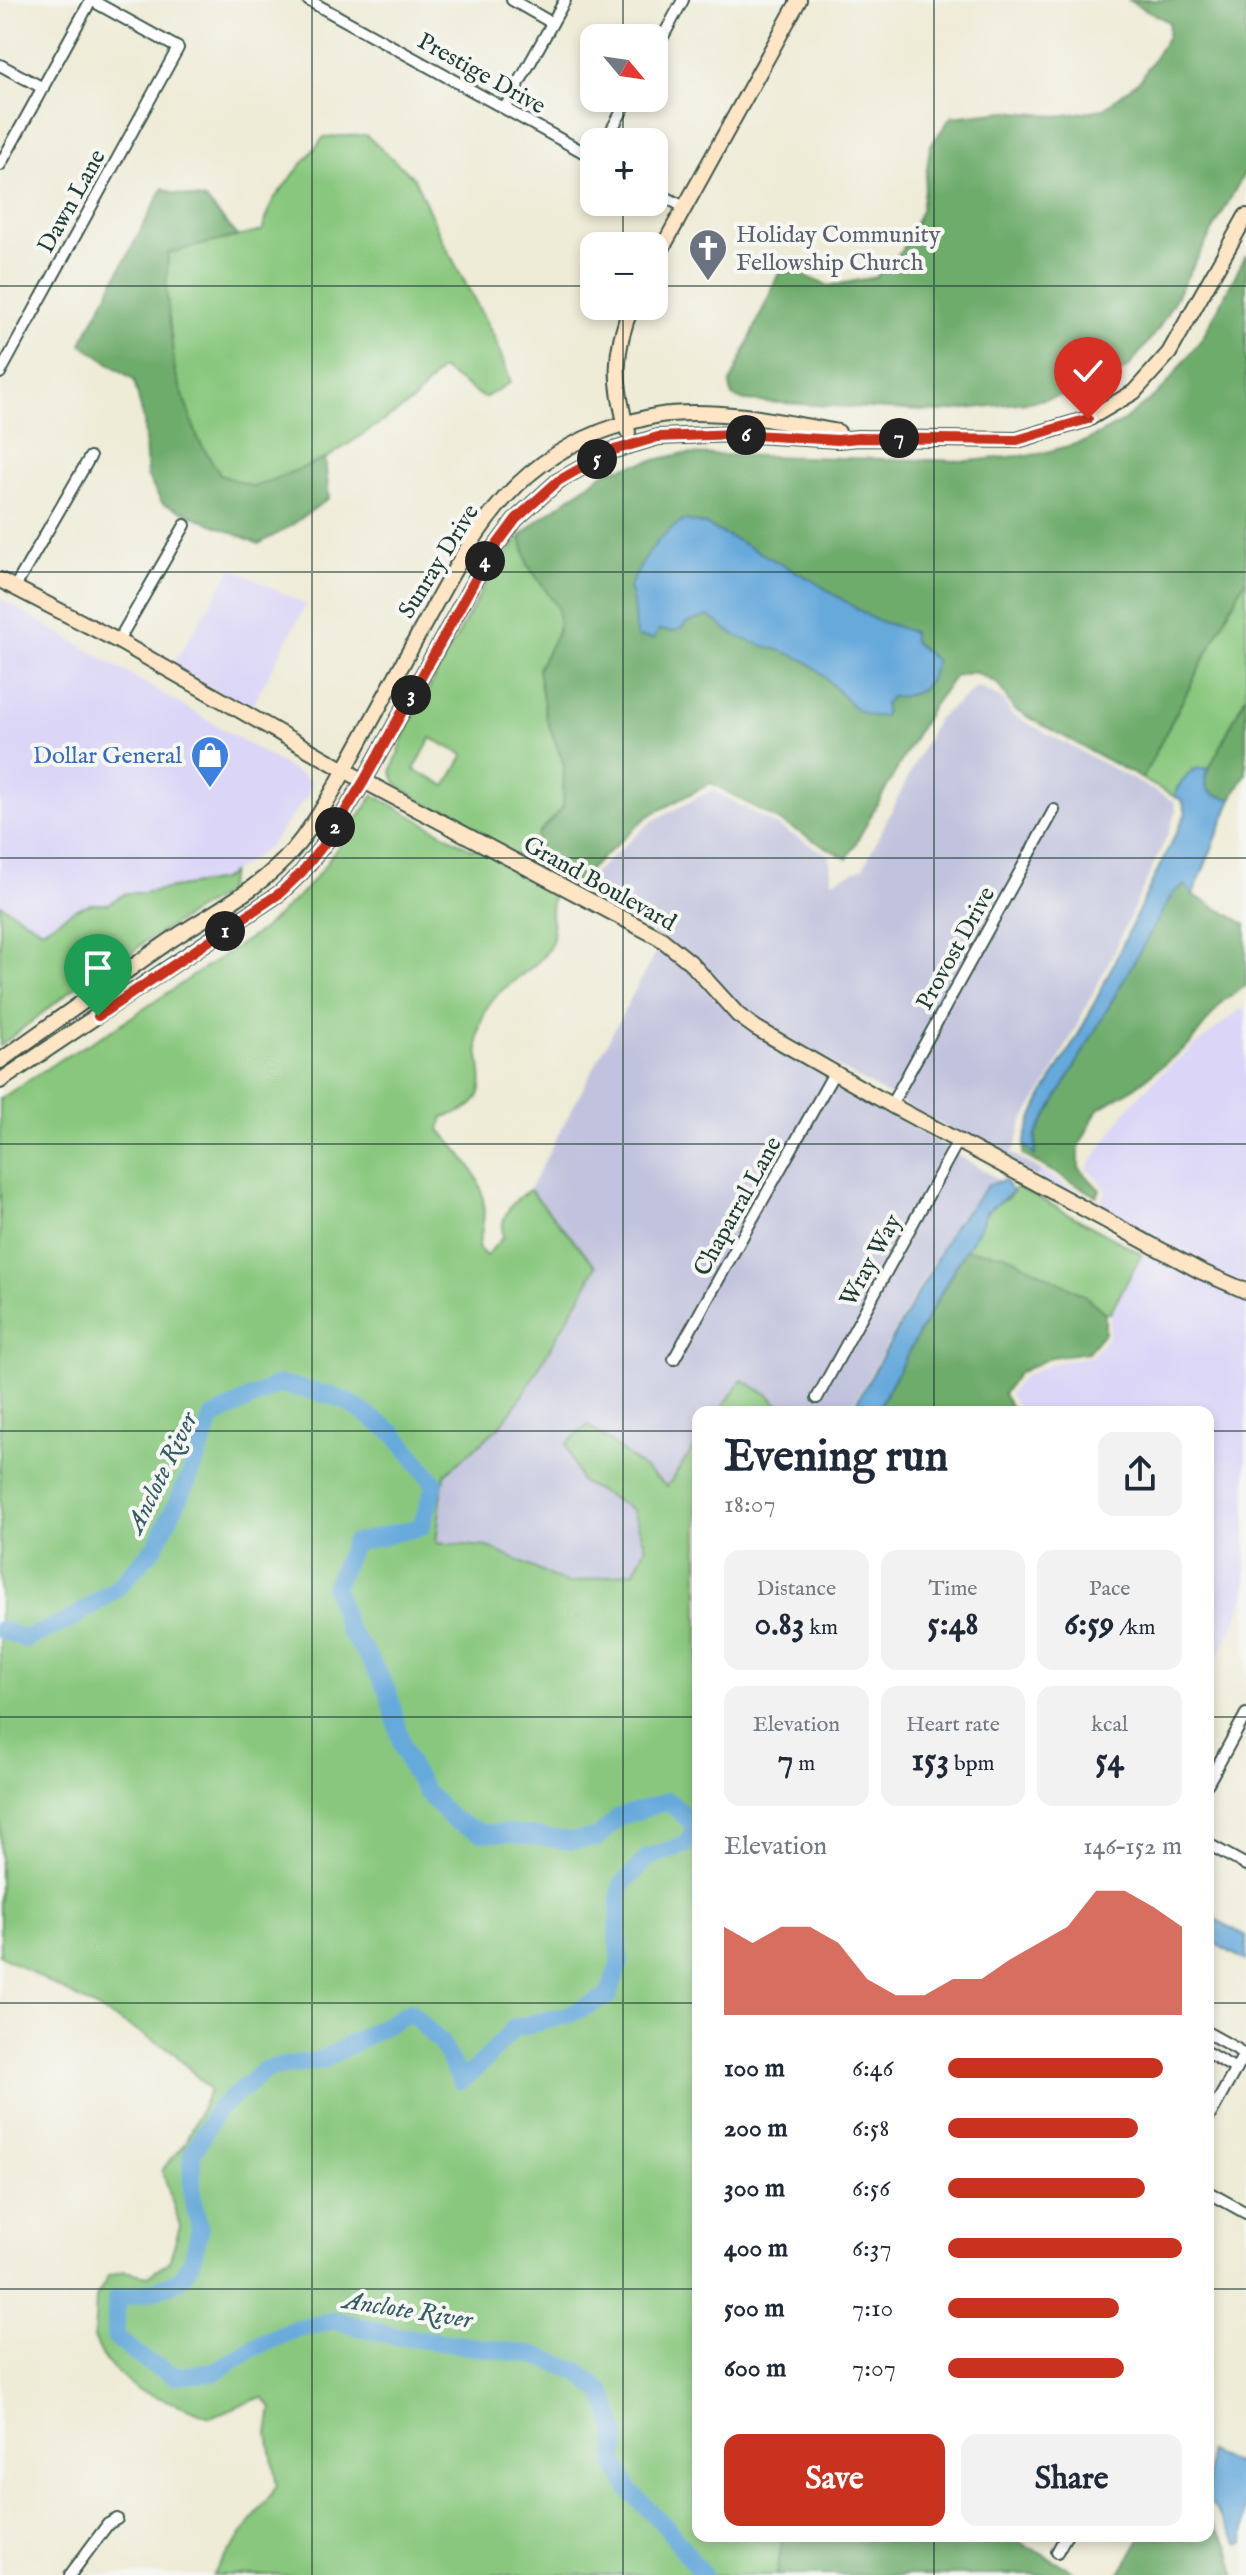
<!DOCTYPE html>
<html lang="en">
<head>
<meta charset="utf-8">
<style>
  body { margin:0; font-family:"IM FELL English",serif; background:#f2f2f3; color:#1f2937; height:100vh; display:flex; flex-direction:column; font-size:30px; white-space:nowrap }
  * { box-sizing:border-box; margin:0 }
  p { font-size:26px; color:#747a83 }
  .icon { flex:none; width:44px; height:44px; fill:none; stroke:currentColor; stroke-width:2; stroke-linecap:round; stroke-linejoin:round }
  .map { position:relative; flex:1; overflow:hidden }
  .side { position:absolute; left:692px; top:1406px; width:522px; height:1136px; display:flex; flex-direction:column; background:#fff; border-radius:16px; box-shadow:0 4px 12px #0003 }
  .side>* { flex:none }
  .needle { width:52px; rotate:119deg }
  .fabs { position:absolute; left:580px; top:24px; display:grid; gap:16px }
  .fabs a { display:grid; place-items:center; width:88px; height:88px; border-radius:16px; background:#fff; box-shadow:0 4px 12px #0003; font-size:40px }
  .pin { position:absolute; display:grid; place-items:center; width:68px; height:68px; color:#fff; margin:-82px -34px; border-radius:50% 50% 50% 0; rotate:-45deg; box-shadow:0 0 8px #0007 }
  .pin .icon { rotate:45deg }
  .km { position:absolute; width:40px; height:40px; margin:-20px; border-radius:50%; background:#222; color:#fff; font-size:22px; line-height:40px; text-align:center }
  .round { display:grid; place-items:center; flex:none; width:84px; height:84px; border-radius:16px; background:#f2f2f3 }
  .summary { display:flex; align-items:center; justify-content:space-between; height:136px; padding:0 32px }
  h1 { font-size:44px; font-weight:700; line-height:60px }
  .metrics { display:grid; grid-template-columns:repeat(3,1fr); gap:12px; height:136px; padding:8px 32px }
  .metrics div { display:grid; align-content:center; border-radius:16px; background:#f2f2f3; text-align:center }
  .metrics b { font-size:34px; font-weight:700 }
  .metrics small { font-size:22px; font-weight:400 }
  .metrics p { font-size:22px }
  .chart { height:224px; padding:16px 32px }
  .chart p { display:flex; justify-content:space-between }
  .chart svg { width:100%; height:144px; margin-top:8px; fill:#c8321e; opacity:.7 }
  .button { display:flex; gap:16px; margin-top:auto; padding:16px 32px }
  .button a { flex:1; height:92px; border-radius:16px; background:#c8321e; color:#fff; font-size:32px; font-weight:700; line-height:92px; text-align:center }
  .button a+a { background:#f2f2f3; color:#1f2937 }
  ul { padding:0 32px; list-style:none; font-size:26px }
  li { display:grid; grid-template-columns:128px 96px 1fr; align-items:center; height:60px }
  li i { height:20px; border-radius:10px; background:#c8321e }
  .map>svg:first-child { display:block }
  .built { fill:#dbd6f7 }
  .industrial { fill:#c1c2dd }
  .green { fill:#88c77d; stroke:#548258; stroke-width:2; fill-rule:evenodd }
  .forest { fill:#6eac6c; stroke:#467450; stroke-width:2 }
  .water { fill:#66a9db; stroke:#427388; stroke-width:2 }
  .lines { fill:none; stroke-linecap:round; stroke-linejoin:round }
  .river { stroke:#66a9db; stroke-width:18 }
  .street-casing { stroke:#3e574c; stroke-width:14 }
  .secondary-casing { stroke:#3e574c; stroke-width:18 }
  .street { stroke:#fff; stroke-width:10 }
  .secondary { stroke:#fde5c5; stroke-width:14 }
  .route-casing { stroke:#fff; stroke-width:16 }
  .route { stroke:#c8321e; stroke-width:10 }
  .grid { fill:none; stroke:#1f3d34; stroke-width:2; stroke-opacity:0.55 }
  .labels { text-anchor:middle; stroke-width:8; stroke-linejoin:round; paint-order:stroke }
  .street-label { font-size:24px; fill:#1f3d34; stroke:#f6f6f2 }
  .worship-label { font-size:24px; fill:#5b616d; stroke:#f6f6f2; text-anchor:start }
  .shop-label { font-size:24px; fill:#366cbe; stroke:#f6f6f2; text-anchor:end }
  .water-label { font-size:26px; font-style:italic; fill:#345d66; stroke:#f6f6f2 }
</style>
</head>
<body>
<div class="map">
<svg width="1246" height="2575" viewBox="0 0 1246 2575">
  <rect width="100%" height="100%" fill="#f6f6f2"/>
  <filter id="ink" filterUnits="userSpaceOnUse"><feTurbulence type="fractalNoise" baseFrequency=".0125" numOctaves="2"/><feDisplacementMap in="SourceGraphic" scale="16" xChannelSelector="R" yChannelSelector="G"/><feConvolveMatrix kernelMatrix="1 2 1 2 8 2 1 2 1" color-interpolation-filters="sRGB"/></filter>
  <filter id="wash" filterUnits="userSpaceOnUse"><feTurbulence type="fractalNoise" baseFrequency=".006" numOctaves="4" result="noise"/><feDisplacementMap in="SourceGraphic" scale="32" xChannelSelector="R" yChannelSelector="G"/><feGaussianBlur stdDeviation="1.8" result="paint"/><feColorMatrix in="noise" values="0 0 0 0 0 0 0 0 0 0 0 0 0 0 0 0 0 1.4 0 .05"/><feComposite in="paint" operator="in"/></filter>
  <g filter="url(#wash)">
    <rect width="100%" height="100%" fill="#eeebd6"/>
    <g class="built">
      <polygon points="232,568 306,605 250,710 172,666"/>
      <polygon points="0,598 309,780 311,784 308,795 268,848 221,880 141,893 126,893 108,904 90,904 76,909 42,931 0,904"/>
      <polygon points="1240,1009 1246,1010 1246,1285 1202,1267 1035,1177 1041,1171 1094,1201 1102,1199 1106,1192 1104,1186 1087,1168 1129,1107 1159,1075"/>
      <polygon points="1142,1254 1246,1297 1246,1593 1234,1627 1208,1673 1208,1412 1020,1412 1009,1394 1022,1377 1053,1363 1092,1356 1109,1336 1110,1313"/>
    </g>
    <g class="industrial">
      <polygon points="978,687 1003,700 1011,714 1175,802 1176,811 1168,834 1108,964 1049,1080 1022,1123 1016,1145 1011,1153 1041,1171 1035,1177 759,1023 742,1011 694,958 576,887 578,881 583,881 593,874 652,821 713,790 829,855 832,881 863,868 937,719"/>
      <polygon points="574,898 657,942 686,965 716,1000 832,1078 1001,1181 988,1185 951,1230 856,1399 842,1412 785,1412 769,1395 742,1380 719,1412 698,1412 698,1442 668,1486 588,1425 581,1482 632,1509 646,1547 634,1571 568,1584 488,1547 436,1544 444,1475 500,1426 522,1396 584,1290 596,1266 529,1190 657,949 572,904"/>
    </g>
    <g class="green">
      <polygon points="366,135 414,178 444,243 494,337 511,382 484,398 441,369 412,402 321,462 254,487 220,475 198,439 175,372 166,289 168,253 262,231 273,200 324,137"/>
      <path d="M521 536 528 565 558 607V631L538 669 546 717 564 765 563 808 539 832 543 855 578 881 576 887 481 837 435 809 397 785 391 772 409 725 492 572ZM431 738 464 755 446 786 414 770Z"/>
      <polygon points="1246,578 1246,695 1209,769 1202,768 1177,788 1175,797 1142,779"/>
      <path d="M374 795 473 850 476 846 574 898 572 904 553 895C552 901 551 907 551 914 551 921 555 931 553 938 546 966 509 979 492 1000 487 1006 484 1015 481 1022 467 1061 509 1104 443 1117L440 1130C478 1172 493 1189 478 1248L486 1256 503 1237C499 1217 513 1199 530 1190L596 1266 584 1290 522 1396 500 1426 444 1475 436 1543 488 1547 568 1584 634 1571 646 1547 632 1509 581 1482 566 1444 588 1425 667 1486 698 1442V2536H783L777 2575H213L277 2486 268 2434 272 2408 262 2397 210 2417 136 2389 105 2361 94 2338 96 2298 108 2276 124 2271 148 2276 169 2262 180 2226 162 2170 185 2143 210 2090 171 2050 0 1955V1099L61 1059 109 1032 263 929 305 890 323 868Z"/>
      <polygon points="231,873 225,893 143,943 115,967 81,983 0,1046 0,904 42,930 76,909 90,904 108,904 126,893 142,893 221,880"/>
      <polygon points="1017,1186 1142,1254 1110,1313 1105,1313 1084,1295 965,1250 990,1207 1007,1199"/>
      <polygon points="742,1380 769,1395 785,1412 719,1412"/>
    </g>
    <g class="forest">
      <polygon points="1128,0 1246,0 1246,170 1159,328 1128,368 1085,391 1035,401 940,412 745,401 732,396 730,384 782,266 829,286 876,277 902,251 921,210 930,147 951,117 1006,111 1059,116 1103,109 1141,79 1168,36 1169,22"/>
      <polygon points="163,188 173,193 206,200 238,236 168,253 166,289 175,372 198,439 220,475 254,487 325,459 329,498 289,527 259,544 162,503 147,476 144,422 134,380 81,344"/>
      <polygon points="1246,255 1246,578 1142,779 1013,709 998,684 974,672 955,676 931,708 847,859 711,783 648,816 589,870 583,881 577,881 543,857 537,835 563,807 564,765 546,717 538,669 558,631 558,608 528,565 521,536 540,519 607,471 681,454 968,461 1039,454 1086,441 1122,422 1162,390 1203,337"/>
      <polygon points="1246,695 1246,773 1232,799 1215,795 1207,789 1205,777"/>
      <polygon points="1186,885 1193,895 1246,924 1246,986 1223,1001 1189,1045 1132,1089 1097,1110 1079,1147 1079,1168 1100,1190 1097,1196 1023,1155 1024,1145 1035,1155 1036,1135 1173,893"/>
      <polygon points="965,1250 1005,1254 1084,1295 1105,1313 1105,1332 1088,1352 1051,1357 1018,1373 1003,1394 1014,1412 876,1412"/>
      <polygon points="1208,2518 1229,2546 1236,2575 1119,2575 1142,2536 1208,2536"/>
      <polygon points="783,2536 1009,2536 1080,2575 777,2575"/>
    </g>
    <g class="water">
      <path d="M685 520 706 525 738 541 810 579 873 619 913 632V641L936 661C928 689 920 696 891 697L885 704V715C856 725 835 682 813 666 791 649 758 648 733 634 724 629 718 621 708 616L686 623C680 633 670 632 659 630L654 639 637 637C632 618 637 607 629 588 643 560 656 535 685 520Z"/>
      <path d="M1202 768 1209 769 1205 777 1207 789 1215 795 1232 799 1193 895 1185 885 1173 893 1036 1135 1035 1156 1024 1145C1033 1102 1064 1063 1084 1024 1119 955 1150 883 1186 813L1182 800 1175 797 1177 788 1192 770Z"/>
      <polygon points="1004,1180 1013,1192 986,1212 979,1229 955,1267 876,1412 851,1412 931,1270 951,1230 988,1185"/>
      <polygon points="1208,1915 1246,1936 1246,1961 1208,1940"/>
      <polygon points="1208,2451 1246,2468 1244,2543 1239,2544 1208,2499"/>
    </g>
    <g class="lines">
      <polyline class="river" points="0,1629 25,1639 70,1620 116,1589 155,1547 189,1478 212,1418 279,1384 329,1395 346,1401 394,1433 435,1484 421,1527 354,1543 334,1587 348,1630 367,1655 388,1692 402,1745 411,1768 426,1792 453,1820 482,1833 509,1833 570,1841 597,1838 619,1817 668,1801 696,1826 687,1844 647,1858 621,1886 617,1938 620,1962 608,1996 568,2015 514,2028 483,2062 461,2081 441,2043 410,2012 322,2060 266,2069 217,2110 192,2154 192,2197 200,2228 192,2261 180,2280 153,2291 116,2299 116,2338 146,2361 175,2376 215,2372 253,2348 291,2331 335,2320 390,2335 535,2355 579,2372 604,2394 617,2432 615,2463 630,2491 667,2528 703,2575"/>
    </g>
  </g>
  <g filter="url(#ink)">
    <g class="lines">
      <g class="street-casing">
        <g id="street">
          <polyline points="308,0 594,158"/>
          <polyline points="512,0 552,23"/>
          <polyline points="654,53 683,0"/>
          <polyline points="0,65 43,88"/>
          <polyline points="505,108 565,0"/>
          <polyline points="605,142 629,98"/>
          <polyline points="0,165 91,0"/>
          <polyline points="654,191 684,207"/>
          <polyline points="0,373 178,48 91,0"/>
          <polyline points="15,587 90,457"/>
          <polyline points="118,641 185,525"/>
          <polyline points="891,1105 1054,810"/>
          <polyline points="674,1359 834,1073"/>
          <polyline points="817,1398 958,1141"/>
          <polyline points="1208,1783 1246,1714"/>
          <polyline points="1208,1844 1246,1865"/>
          <polyline points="1208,2033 1237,2049 1246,2058"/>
          <polyline points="1208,2053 1236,2069"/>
          <polyline points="1208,2119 1243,2056"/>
          <polyline points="1208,2192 1246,2213"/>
          <polyline points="1057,2552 1066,2536"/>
          <polyline points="70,2575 108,2524 117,2519"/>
        </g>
      </g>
      <g class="secondary-casing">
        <g id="secondary">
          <polyline points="654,263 799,0"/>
          <path d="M628 432C614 386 613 350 632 306"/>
          <polyline points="0,580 118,641 364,781 660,938 690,962 738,1015 756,1028 891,1105 1200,1271 1246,1291"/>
          <path d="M0 1061C56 1021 112 981 168 942 211 913 261 889 294 849 321 816 341 777 361 740 385 696 409 652 433 608 480 522 519 458 617 426 635 421 652 415 670 414 727 409 782 422 838 432"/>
          <polyline points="0,1081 280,893 302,872 328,839 364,781 487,558 516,519 558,481 611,451 658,437 735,434 838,440 858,438 1017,440 1088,419 1134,392 1169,353 1246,216"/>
        </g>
      </g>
      <use href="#street" class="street"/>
      <use href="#secondary" class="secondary"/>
    </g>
  </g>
  <g class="lines" filter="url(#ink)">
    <g class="route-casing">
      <polyline id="route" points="98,1016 280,893 302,872 328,839 364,781 487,558 516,519 558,481 611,451 658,437 735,434 838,440 858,438 1017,440 1088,419"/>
    </g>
    <use href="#route" class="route"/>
  </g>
  <path class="grid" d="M312 0V2575M623 0V38M934 0V1412M623 98V142M623 202V246M0 286H594M654 286H1246M623 306V2575M0 572H1246M0 858H1246M0 1144H1246M0 1431H698M1208 1431H1246M0 1717H698M1208 1717H1246M0 2003H698M1208 2003H1246M0 2289H698M1208 2289H1246M934 2536V2575"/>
  <defs>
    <g id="church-pin" transform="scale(2)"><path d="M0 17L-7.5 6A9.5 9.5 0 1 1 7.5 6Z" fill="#6b7280" stroke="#f6f6f2"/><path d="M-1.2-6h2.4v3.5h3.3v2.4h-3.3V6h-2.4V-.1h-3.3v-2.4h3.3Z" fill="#fff"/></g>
    <g id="shop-pin" transform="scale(2)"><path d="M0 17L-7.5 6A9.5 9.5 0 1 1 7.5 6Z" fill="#3f7fe0" stroke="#f6f6f2"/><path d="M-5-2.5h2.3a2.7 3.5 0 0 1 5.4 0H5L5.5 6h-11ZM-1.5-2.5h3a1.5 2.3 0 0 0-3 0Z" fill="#fff"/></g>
  </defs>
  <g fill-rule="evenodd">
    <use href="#church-pin" x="708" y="248"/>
    <use href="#shop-pin" x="210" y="755"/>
  </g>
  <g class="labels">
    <g class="street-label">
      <text transform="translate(482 73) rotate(29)" y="8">Prestige Drive</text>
      <text transform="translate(71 201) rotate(-61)" y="8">Dawn Lane</text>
      <text transform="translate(438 561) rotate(-58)" y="8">Sunray Drive</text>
      <text transform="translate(600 883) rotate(29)" y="8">Grand Boulevard</text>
      <text transform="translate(955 948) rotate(-61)" y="8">Provost Drive</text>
      <text transform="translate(737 1206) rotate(-61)" y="8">Chaparral Lane</text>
      <text transform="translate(870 1260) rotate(-61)" y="8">Wray Way</text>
    </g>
    <g class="worship-label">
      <text x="736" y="242">Holiday Community<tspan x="736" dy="28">Fellowship Church</tspan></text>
    </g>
    <g class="shop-label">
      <text x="182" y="763">Dollar General</text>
    </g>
    <g class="water-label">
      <text transform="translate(161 1472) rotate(-64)" y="9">Anclote River</text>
      <text transform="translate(408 2309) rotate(9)" y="9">Anclote River</text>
    </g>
  </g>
</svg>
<div class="fabs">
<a><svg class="needle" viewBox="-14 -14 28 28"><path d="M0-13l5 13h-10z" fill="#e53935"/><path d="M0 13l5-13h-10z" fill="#747a83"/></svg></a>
<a>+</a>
<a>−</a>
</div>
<div class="pin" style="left:98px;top:1016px;background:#1e9e55"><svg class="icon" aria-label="arrive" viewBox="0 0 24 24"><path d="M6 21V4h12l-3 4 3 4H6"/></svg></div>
<div class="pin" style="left:1088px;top:419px;background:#d93025"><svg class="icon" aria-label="check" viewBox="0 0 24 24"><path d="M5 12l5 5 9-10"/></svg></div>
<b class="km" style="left:225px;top:931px">1</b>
<b class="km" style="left:335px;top:827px">2</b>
<b class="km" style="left:411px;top:695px">3</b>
<b class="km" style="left:485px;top:561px">4</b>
<b class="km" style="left:597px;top:459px">5</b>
<b class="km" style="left:746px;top:435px">6</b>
<b class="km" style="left:899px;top:438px">7</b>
<section class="side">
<div class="summary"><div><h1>Evening run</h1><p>18:07</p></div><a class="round"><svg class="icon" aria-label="share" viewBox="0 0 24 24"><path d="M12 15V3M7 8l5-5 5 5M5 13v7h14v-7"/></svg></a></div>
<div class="metrics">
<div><p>Distance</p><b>0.83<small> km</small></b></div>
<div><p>Time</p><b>5:48</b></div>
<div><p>Pace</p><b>6:59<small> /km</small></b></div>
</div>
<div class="metrics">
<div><p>Elevation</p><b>7<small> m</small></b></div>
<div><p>Heart rate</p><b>153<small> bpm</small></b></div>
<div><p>kcal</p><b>54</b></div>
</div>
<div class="chart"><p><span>Elevation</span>146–152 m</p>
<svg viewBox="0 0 160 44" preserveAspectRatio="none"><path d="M0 44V17L10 22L20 17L30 17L40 22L50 33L60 38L70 38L80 33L90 33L100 27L110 22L120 17L130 6L140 6L150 11L160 17V44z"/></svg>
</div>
<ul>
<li><b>100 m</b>6:46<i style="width:92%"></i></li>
<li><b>200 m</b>6:58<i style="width:81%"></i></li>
<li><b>300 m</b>6:56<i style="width:84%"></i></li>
<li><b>400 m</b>6:37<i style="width:100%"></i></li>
<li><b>500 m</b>7:10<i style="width:73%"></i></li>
<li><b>600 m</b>7:07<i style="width:75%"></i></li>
</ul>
<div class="button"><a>Save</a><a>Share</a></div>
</section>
</div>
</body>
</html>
